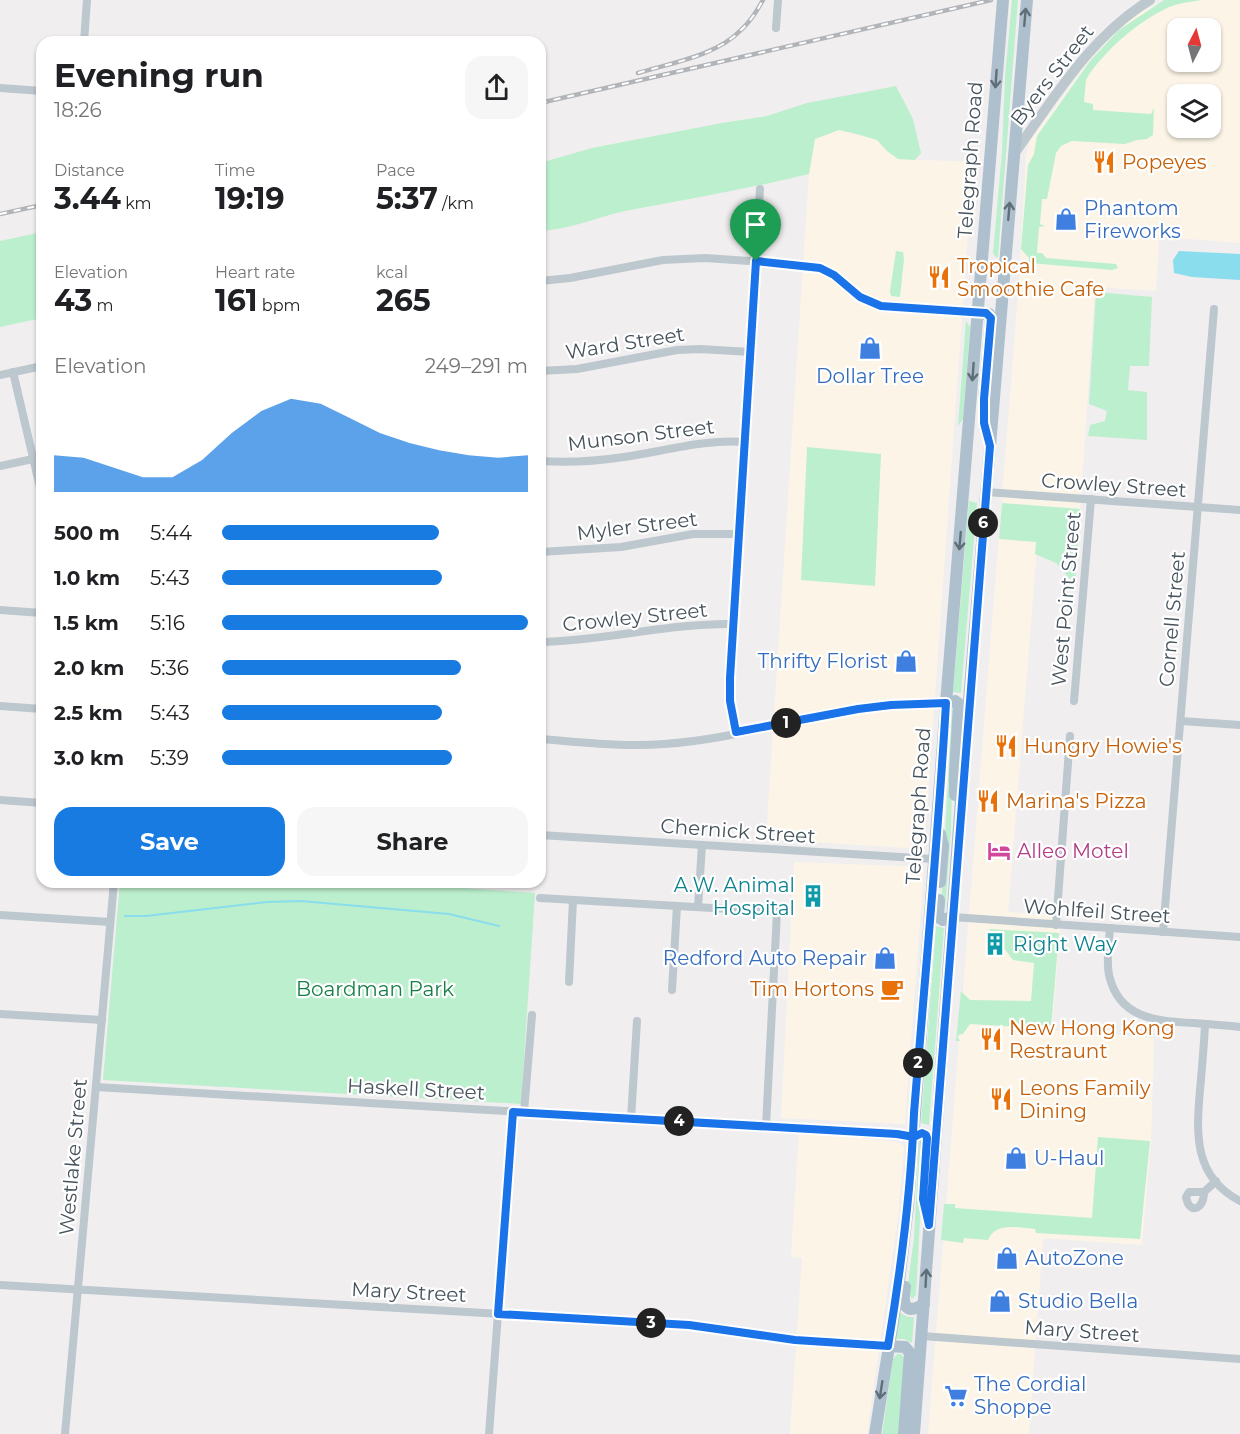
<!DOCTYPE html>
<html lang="en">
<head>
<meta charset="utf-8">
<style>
  body { margin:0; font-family:Montserrat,sans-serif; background:#f6f6f6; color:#202124; height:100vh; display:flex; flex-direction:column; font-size:22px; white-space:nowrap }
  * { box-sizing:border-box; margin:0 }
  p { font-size:20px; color:#757577 }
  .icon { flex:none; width:33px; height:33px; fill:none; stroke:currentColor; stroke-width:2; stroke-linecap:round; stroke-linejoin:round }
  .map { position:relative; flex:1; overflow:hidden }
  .sheet { position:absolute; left:36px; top:36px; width:510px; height:852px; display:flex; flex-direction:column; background:#fff; border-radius:18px; box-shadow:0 2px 4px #0004 }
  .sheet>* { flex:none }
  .needle { width:39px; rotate:6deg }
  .fabs { position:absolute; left:1167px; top:18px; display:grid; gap:12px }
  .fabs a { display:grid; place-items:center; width:54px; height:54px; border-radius:12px; background:#fff; box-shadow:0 2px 4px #0004; font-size:30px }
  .pin { position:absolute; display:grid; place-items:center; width:51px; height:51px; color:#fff; margin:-62px -26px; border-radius:50% 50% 50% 0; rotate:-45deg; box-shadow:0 0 6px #0007 }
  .pin .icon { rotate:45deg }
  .km { position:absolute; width:30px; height:30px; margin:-15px; border-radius:50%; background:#222; color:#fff; font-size:16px; line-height:30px; text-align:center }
  .round { display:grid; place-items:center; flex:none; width:63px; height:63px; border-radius:18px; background:#f6f6f6 }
  .overview { display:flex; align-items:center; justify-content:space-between; height:102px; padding:0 18px }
  h1 { font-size:33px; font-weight:700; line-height:45px }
  .metrics { display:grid; grid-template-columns:repeat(3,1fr); gap:9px; height:102px; padding:6px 18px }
  .metrics div { display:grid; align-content:center }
  .metrics b { font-size:30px; font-weight:700 }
  .metrics small { font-size:16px; font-weight:400 }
  .metrics p { font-size:16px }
  .chart { height:168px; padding:12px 18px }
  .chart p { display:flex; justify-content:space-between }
  .chart svg { width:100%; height:108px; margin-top:6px; fill:#177be2; opacity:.7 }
  .primary-button { display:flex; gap:12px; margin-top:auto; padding:12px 18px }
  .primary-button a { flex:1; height:69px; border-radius:18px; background:#177be2; color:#fff; font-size:24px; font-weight:700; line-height:69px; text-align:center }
  .primary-button a+a { background:#f6f6f6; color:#202124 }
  ul { padding:0 18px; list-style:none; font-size:20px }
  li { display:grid; grid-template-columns:96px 72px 1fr; align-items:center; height:45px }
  li i { height:15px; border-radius:8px; background:#177be2 }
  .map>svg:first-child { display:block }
  .commercial { fill:#fcf5e7; fill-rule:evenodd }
  .green { fill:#bcefcd }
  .water { fill:#89dded }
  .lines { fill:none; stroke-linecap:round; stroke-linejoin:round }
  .stream { stroke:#89dded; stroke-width:2 }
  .minor { stroke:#bcc7ce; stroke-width:8 }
  .tertiary { stroke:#bcc7ce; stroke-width:10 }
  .primary { stroke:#aec0ce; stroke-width:12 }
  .rail-casing { stroke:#b1b4b9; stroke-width:4.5 }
  .rail { stroke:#fff; stroke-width:2; stroke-dasharray:7; stroke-linecap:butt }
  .oneway { stroke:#606e78 }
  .route-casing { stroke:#fff; stroke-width:12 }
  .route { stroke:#1a73e8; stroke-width:8 }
  .labels { text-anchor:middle; stroke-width:4.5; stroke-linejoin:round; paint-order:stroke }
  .street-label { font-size:20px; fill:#46535c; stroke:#fff }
  .food-label { font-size:20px; fill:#c56008; stroke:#fff; text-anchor:start }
  .shop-label { font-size:20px; fill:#366cbe; stroke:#fff; text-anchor:start }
  .hotel-label { font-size:20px; fill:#b23c85; stroke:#fff; text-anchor:start }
  .culture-label { font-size:20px; fill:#0d838f; stroke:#fff; text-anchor:end }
  .park-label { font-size:20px; fill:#167f45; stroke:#fff }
</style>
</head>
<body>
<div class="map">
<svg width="1240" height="1434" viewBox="0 0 1240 1434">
  <rect width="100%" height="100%" fill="#f1eeef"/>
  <g class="commercial">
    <path d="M1165 0H1240V243L1164 237 1159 240 1156 291 1095 287 1080 512 1040 509 1008 912 1061 916 1052 1030 1154 1038 1151 1141 1142 1245 1043 1238 1029 1434H928L1019 282 1026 158 1030 141 1089 61 1134 15ZM1178 28H1210V62H1178ZM1178 94H1210V128H1178Z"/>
    <polygon points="839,130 877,140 887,151 898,159 973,162 924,849 766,839 809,174 815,139"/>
    <polygon points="794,862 924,867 905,1124 781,1118"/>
    <polygon points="799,1132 899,1142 904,1147 898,1217 867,1434 790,1434 802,1258 791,1257"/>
  </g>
  <g class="green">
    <polygon points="1012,0 1018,0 998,257 996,257 993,253 1002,152 1005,77"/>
    <path d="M1164 0H1201C1191 2 1179 3 1169 7 1138 22 1110 46 1090 73L1086 80 1084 102 1093 104V110L1151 114 1154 108 1153 135 1147 139 1137 140 1125 144 1072 141 1061 146 1056 153 1047 199H1042L1040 224 1045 226 1039 227 1037 253H1042L1046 258 1116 264 1118 268 1112 270 1029 263V258L1021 249 1028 165 1034 154 1037 136 1090 61 1119 30Z"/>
    <path d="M896 86 913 119 921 153 915 160 898 159 887 151 877 140 857 134 839 130 815 139 809 174C748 189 686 199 625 211 597 217 569 230 540 231V163L592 148 722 123 767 116 807 103Z"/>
    <polygon points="42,232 42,318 0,327 0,241"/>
    <polygon points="896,251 903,252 904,259 900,297 891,296 890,291"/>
    <polygon points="1096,292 1152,297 1149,366 1130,366 1128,390 1147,392 1147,440 1088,436 1090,425 1105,421 1107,411 1089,404"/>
    <polygon points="966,321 970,327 963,419 958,426"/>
    <polygon points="807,447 881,454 875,586 801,580"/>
    <polygon points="969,501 977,503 961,693 953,692"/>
    <polygon points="1002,503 1080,509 1075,585 1056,563 1035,554 1036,542 999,539"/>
    <polygon points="952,709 954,709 951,831 945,910 941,906"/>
    <polygon points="120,882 376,882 535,893 521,1104 103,1080"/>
    <polygon points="936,926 944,928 929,1125 921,1123"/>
    <polygon points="989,929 1059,933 1051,1029 970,1024 963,1034 958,1035 958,1038 960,1041 956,1041 961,991 970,1000 1031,1001 1034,963 1013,960"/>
    <path d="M1098 1137 1150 1141 1140 1239 1036 1233 1035 1229C1019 1228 996 1221 988 1240L964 1238 963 1243 941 1240 944 1204H955V1208L1092 1218Z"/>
    <polygon points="919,1141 922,1141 924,1146 916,1295 912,1299 907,1291 914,1238"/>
    <polygon points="900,1313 908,1317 914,1317 912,1343 904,1339 896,1339"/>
    <polygon points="897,1354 901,1354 904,1358 902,1434 882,1434 893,1359"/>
  </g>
  <polygon class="water" points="1179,251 1240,254 1240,280 1192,277 1174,273 1173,260"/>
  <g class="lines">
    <polyline class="stream" points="125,916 146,916 267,902 301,901 449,914 499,926"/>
    <g class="minor">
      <polyline points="776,28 778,0"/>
      <polyline points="84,42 87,0"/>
      <polyline points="0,88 42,91"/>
      <polyline points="540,281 570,278 663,260 705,258 765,262 820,268 834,275 860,297 881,306 977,314"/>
      <polyline points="540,371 577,369 677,350 700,349 751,352"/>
      <polyline points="13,372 42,496"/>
      <polyline points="0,375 42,366"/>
      <path d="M540 461C568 463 597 461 624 457 665 451 704 439 745 442"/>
      <polyline points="0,466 42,457"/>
      <polyline points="986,492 1240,510"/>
      <polyline points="540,552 621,547 693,534 739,534"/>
      <polyline points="0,610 42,613"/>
      <path d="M540 642C605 641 668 623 733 624"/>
      <polyline points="1074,701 1091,499"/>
      <polyline points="0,706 42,709"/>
      <polyline points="1181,721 1240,725"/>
      <polyline points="736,732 730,701 730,678 760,189"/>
      <path d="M540 739C581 742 623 747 664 744 728 740 795 719 858 709 887 705 916 705 946 703"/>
      <polyline points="0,800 42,803"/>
      <polyline points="540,835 933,859"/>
      <polyline points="540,898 782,912"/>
      <polyline points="698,907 702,845"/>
      <polyline points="0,915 110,922"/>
      <polyline points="952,917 1240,937"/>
      <polyline points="1056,925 1070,736"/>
      <path d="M1110 928C1109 943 1106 960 1109 975 1119 1019 1156 1021 1194 1023 1209 1024 1225 1025 1240 1027"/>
      <polyline points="1163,932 1214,309"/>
      <polyline points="569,982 573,900"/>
      <polyline points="672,990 677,906"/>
      <polyline points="0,1014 102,1020"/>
      <path d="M1205 1024C1204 1046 1202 1068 1200 1090 1196 1135 1194 1177 1240 1201"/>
      <polyline points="96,1087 897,1134 914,1137"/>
      <polyline points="524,1112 532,1015"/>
      <polyline points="631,1119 637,1021"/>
      <polyline points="766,1126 777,912"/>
      <path d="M1204 1192H1189L1186 1197C1189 1215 1204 1210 1204 1192L1216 1181"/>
      <polyline points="0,1285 689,1325 795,1340 888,1346"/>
      <polyline points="922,1336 1240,1359"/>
      <polyline points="65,1434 114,882"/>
      <polyline points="489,1434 513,1112"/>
    </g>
    <path class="tertiary" d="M1014 154C1054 98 1090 37 1150 0"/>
    <g class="primary">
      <polyline points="977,314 989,314 991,318 984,399 985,426"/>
      <polyline points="946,703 955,701 959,704 955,773 955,795"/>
      <polyline points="940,882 943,846 940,834"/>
      <polyline points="939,900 938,917 943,920 952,917"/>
      <polyline points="914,1137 922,1133 926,1135 926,1153"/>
      <path d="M905 1287C902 1304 905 1316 924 1304"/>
      <polyline points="888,1346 905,1347 910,1353 904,1434"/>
      <polyline points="875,1434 898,1290 908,1206 946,703 1003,0"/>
      <polyline points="914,1434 963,772 1027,0"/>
    </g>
    <g class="rail-casing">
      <g id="rail">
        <path d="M638 73C671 63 716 56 741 30 750 22 757 11 763 0"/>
        <polyline points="540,103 991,0"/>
        <polyline points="0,214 42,205"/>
      </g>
    </g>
    <use href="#rail" class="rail"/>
  </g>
  <defs><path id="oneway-shaft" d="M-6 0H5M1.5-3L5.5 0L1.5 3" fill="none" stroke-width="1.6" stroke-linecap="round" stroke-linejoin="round" transform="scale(1.5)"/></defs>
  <g class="oneway">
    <use href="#oneway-shaft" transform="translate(1025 17) rotate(-85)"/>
    <use href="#oneway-shaft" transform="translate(996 79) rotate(94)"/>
    <use href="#oneway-shaft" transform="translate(1009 211) rotate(-85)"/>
    <use href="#oneway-shaft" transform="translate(973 372) rotate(94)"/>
    <use href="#oneway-shaft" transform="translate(960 541) rotate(95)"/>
    <use href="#oneway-shaft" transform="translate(926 1278) rotate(-87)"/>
    <use href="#oneway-shaft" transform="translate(881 1390) rotate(99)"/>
  </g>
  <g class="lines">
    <g class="route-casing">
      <path id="route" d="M756 261 730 678V701L736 732 858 709 891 705 946 703C938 840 925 976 914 1113 911 1191 901 1269 888 1346L795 1340 689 1325 498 1314 513 1112 897 1134 914 1137 922 1133 926 1135 927 1138 923 1199 929 1225 990 446 984 423V399L991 318 986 313 881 306 860 297 834 275 820 268 756 261"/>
    </g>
    <use href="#route" class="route"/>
  </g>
  <defs>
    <g id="restaurant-bare" transform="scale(1.8)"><path d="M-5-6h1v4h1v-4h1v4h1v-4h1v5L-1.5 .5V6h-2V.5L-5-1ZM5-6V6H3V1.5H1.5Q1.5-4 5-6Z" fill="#e8710a" stroke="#fff" stroke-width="2.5" paint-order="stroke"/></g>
    <g id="shop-bare" transform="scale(1.8)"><path d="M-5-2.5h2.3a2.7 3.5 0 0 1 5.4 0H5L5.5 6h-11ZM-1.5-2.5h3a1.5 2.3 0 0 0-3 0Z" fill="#3f7fe0" stroke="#fff" stroke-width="2.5" paint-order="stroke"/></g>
    <g id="hotel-bare" transform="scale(1.8)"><path d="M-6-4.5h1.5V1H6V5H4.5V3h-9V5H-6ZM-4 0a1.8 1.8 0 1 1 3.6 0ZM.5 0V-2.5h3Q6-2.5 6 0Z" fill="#d1479c" stroke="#fff" stroke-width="2.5" paint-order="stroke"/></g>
    <g id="building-bare" transform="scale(1.8)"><path d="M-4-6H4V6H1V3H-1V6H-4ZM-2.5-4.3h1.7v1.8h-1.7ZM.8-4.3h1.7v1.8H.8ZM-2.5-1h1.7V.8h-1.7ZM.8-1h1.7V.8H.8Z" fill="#0f9aa8" stroke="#fff" stroke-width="2.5" paint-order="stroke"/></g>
    <g id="cafe-bare" transform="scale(1.8)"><path d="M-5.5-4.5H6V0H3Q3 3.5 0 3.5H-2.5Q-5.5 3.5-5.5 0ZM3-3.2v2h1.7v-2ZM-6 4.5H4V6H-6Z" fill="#e8710a" stroke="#fff" stroke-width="2.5" paint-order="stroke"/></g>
    <g id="supermarket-bare" transform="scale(1.8)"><path d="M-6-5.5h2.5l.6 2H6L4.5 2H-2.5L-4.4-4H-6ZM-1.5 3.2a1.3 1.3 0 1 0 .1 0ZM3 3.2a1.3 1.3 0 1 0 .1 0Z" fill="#3f7fe0" stroke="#fff" stroke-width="2.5" paint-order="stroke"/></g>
  </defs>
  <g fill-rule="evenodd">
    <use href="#restaurant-bare" x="1104" y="162"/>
    <use href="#shop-bare" x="1066" y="219"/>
    <use href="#restaurant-bare" x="939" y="277"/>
    <use href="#shop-bare" x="870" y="348"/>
    <use href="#shop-bare" x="906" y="661"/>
    <use href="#restaurant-bare" x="1006" y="746"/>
    <use href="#restaurant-bare" x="988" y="801"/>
    <use href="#hotel-bare" x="999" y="851"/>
    <use href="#building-bare" x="813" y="896"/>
    <use href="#building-bare" x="995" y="944"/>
    <use href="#shop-bare" x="885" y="958"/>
    <use href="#cafe-bare" x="892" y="989"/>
    <use href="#restaurant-bare" x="991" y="1039"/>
    <use href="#restaurant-bare" x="1001" y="1099"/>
    <use href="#shop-bare" x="1016" y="1158"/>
    <use href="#shop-bare" x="1007" y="1258"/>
    <use href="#shop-bare" x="1000" y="1301"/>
    <use href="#supermarket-bare" x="956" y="1396"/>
  </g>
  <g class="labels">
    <g class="street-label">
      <text transform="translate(1052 75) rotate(-52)" y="7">Byers Street</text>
      <text transform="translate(970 160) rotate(-86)" y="7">Telegraph Road</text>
      <text transform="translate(625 343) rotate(-9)" y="7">Ward Street</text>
      <text transform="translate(641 435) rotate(-7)" y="7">Munson Street</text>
      <text transform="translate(1114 485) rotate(4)" y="7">Crowley Street</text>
      <text transform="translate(637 526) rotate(-7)" y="7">Myler Street</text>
      <text transform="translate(1066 599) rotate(-85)" y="7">West Point Street</text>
      <text transform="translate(635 617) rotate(-6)" y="7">Crowley Street</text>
      <text transform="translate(1172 619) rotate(-85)" y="7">Cornell Street</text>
      <text transform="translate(918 806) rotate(-86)" y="7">Telegraph Road</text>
      <text transform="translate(738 831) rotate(4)" y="7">Chernick Street</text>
      <text transform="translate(1097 911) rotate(4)" y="7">Wohlfeil Street</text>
      <text transform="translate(416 1089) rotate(3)" y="7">Haskell Street</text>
      <text transform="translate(73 1157) rotate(-85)" y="7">Westlake Street</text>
      <text transform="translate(409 1292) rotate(3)" y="7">Mary Street</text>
      <text transform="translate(1082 1331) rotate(4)" y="7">Mary Street</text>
    </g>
    <g class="food-label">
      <text x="1122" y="169">Popeyes</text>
      <text x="957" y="273">Tropical<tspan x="957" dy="23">Smoothie Cafe</tspan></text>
      <text x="1024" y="753">Hungry Howie's</text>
      <text x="1006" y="808">Marina's Pizza</text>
      <text x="874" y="996" text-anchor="end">Tim Hortons</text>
      <text x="1009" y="1035">New Hong Kong<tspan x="1009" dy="23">Restraunt</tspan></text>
      <text x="1019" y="1095">Leons Family<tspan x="1019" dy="23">Dining</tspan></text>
    </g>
    <g class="shop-label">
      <text x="1084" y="215">Phantom<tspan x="1084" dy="23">Fireworks</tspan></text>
      <text x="870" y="383" text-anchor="middle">Dollar Tree</text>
      <text x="888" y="668" text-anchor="end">Thrifty Florist</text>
      <text x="867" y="965" text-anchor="end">Redford Auto Repair</text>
      <text x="1034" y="1165">U-Haul</text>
      <text x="1025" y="1265">AutoZone</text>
      <text x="1018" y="1308">Studio Bella</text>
      <text x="974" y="1391">The Cordial<tspan x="974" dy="23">Shoppe</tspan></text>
    </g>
    <g class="hotel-label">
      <text x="1017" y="858">Alleo Motel</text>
    </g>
    <g class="culture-label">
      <text x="795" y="892">A.W. Animal<tspan x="795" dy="23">Hospital</tspan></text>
      <text x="1013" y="951" text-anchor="start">Right Way</text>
    </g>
    <g class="park-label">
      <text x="375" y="996">Boardman Park</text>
    </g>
  </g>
</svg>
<div class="fabs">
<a><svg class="needle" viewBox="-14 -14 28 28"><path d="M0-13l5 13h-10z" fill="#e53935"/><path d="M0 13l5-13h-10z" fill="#757577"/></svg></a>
<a><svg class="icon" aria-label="layers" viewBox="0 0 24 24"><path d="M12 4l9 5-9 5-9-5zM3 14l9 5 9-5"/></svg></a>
</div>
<div class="pin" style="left:756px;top:261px;background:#1e9e55"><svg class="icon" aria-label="arrive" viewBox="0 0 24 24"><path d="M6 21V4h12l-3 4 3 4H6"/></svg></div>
<b class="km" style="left:786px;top:723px">1</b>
<b class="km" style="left:918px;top:1063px">2</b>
<b class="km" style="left:651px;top:1323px">3</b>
<b class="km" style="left:679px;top:1121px">4</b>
<b class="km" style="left:983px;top:523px">6</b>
<section class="sheet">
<div class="overview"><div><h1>Evening run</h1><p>18:26</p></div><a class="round"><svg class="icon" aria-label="share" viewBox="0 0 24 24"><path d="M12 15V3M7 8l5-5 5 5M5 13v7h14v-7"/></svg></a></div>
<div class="metrics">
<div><p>Distance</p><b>3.44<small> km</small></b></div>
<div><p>Time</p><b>19:19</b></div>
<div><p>Pace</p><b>5:37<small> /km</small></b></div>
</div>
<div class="metrics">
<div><p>Elevation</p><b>43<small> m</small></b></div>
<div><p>Heart rate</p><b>161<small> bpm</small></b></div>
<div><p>kcal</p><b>265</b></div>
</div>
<div class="chart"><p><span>Elevation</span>249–291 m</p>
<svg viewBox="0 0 160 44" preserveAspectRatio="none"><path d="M0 44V29L10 30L20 34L30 38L40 38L50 31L60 20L70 11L80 6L90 8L100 14L110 20L120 24L130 27L140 29L150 30L160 29V44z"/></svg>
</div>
<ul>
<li><b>500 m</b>5:44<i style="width:71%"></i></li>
<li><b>1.0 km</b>5:43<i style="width:72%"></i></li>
<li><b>1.5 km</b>5:16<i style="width:100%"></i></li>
<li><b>2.0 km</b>5:36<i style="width:78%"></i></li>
<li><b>2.5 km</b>5:43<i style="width:72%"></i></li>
<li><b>3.0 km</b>5:39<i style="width:75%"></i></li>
</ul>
<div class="primary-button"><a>Save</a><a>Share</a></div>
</section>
</div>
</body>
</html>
